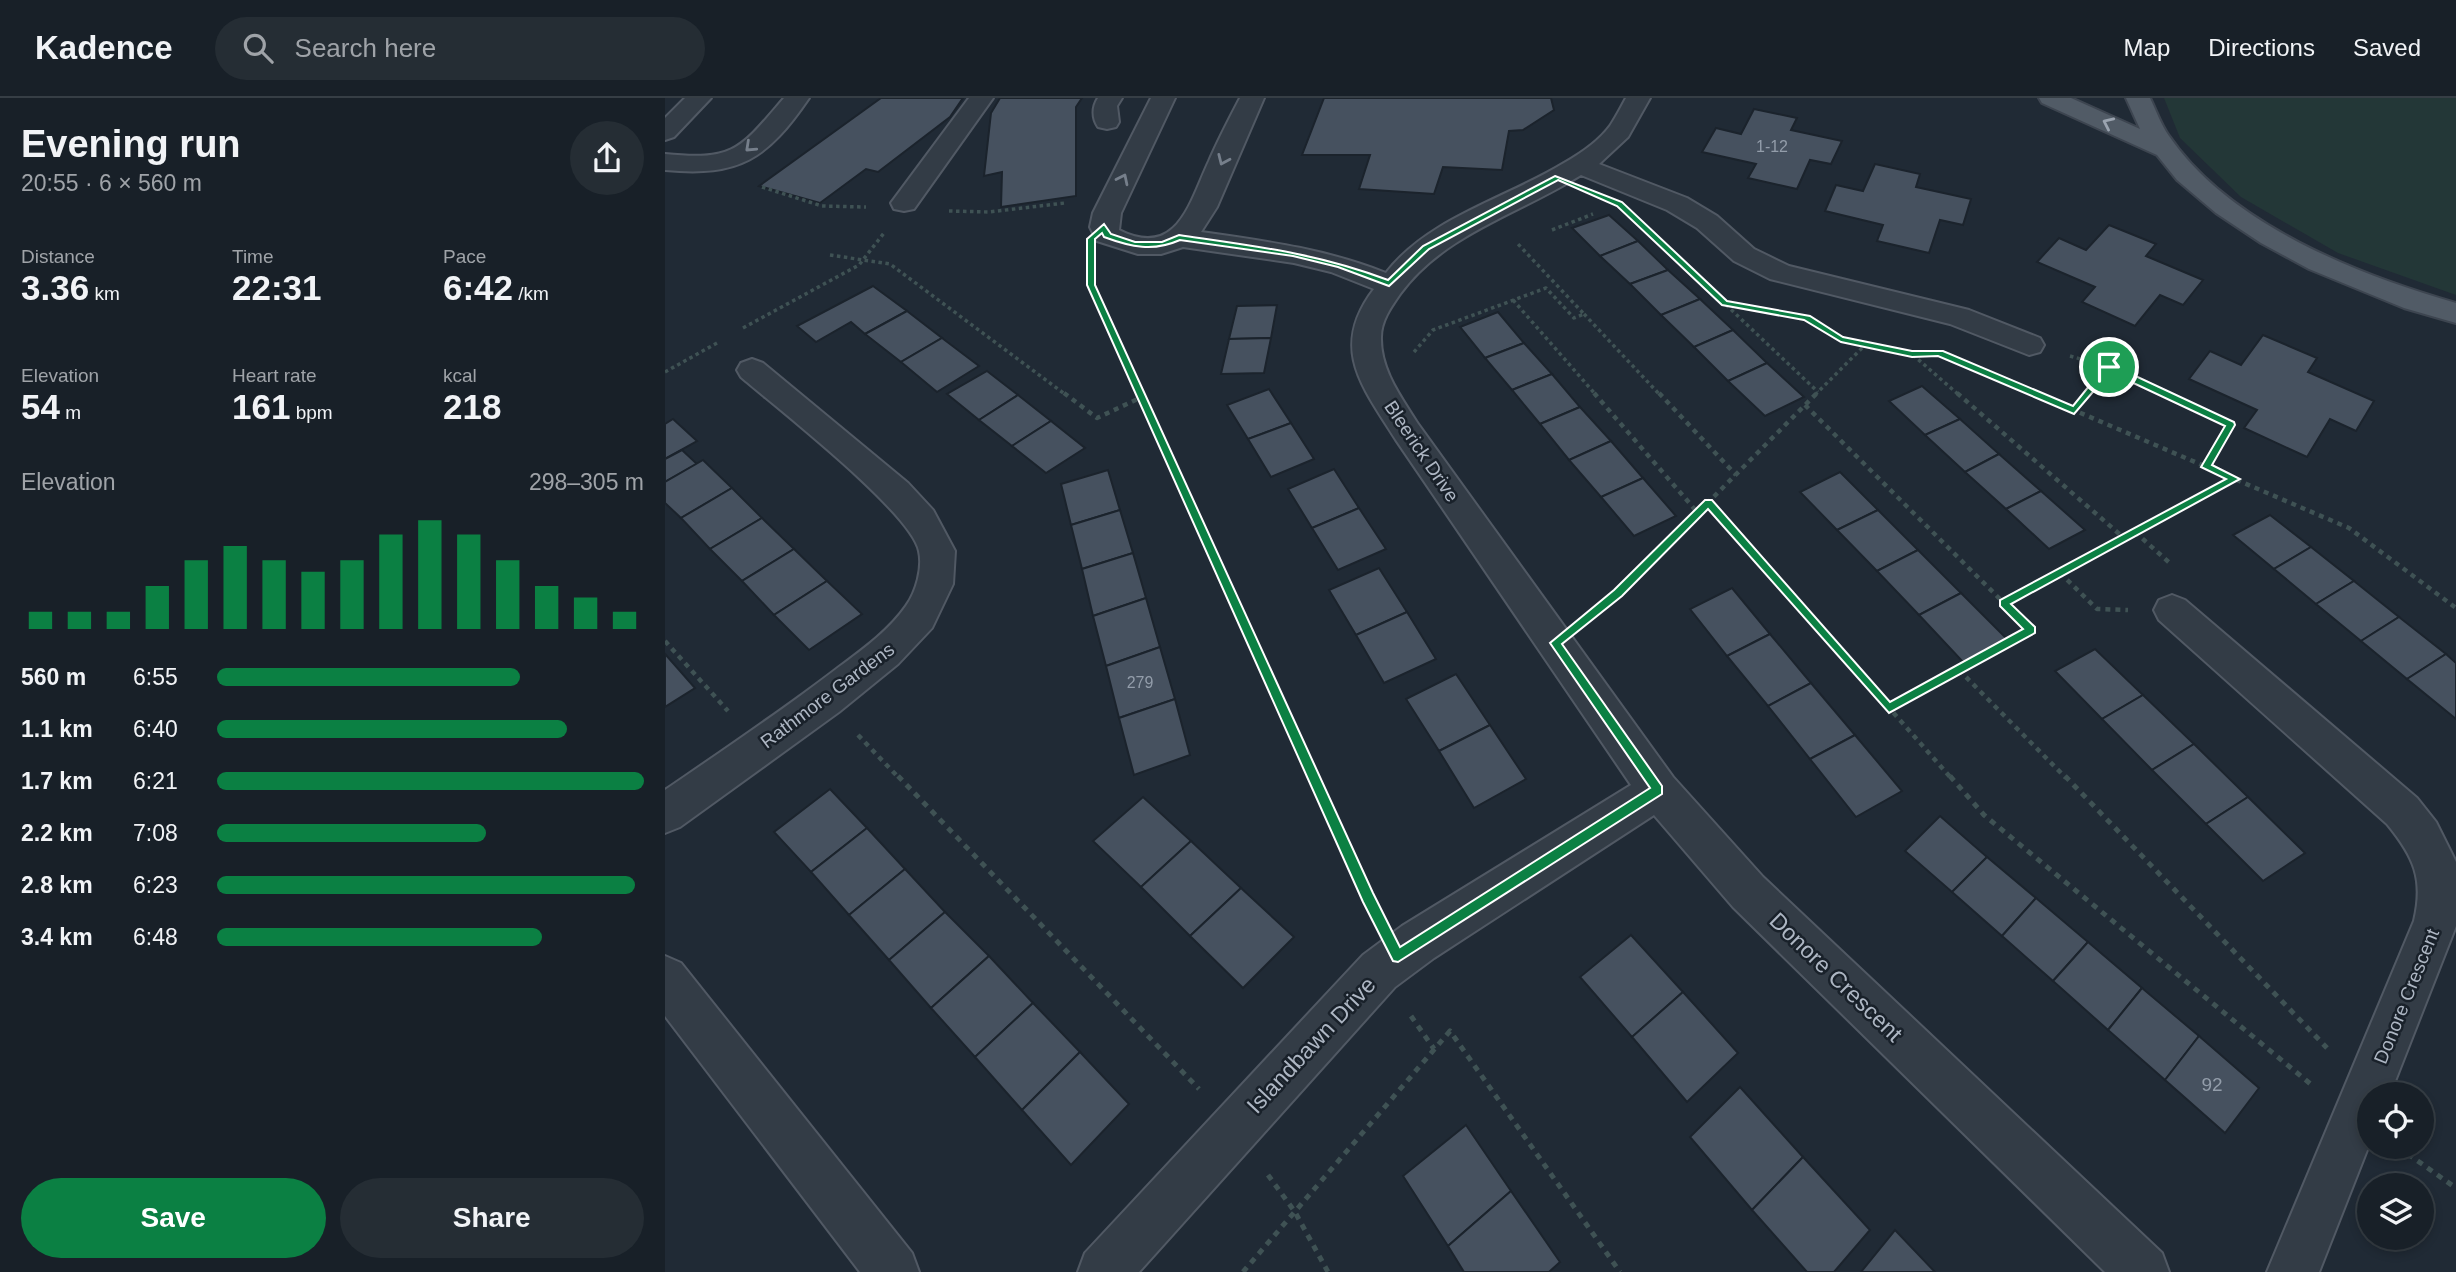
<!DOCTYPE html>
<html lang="en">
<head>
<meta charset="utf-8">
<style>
  body { margin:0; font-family:Arial,sans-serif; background:#252d34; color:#f1f3f6; height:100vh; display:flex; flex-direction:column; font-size:26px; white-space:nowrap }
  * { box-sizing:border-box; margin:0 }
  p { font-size:23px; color:#9fa3a8 }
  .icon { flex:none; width:38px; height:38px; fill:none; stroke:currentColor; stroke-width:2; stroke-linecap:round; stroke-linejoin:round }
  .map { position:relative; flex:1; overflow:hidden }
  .side { display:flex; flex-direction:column; background:#182028; width:665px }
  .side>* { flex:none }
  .controls { position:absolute; left:1692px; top:984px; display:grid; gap:14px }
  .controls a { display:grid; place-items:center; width:77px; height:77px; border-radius:50%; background:#182028; box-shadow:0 4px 10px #0003,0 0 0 2px #363e45; font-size:35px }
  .pin { position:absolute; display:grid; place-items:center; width:60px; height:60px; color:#fff; margin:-30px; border:4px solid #fff; border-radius:50%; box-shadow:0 2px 7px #0007 }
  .round { display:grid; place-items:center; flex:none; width:74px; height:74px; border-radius:37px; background:#252d34 }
  .headline { display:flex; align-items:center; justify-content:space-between; height:119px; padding:0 21px }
  h1 { font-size:38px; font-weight:600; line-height:52px }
  .metrics { display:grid; grid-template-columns:repeat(3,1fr); gap:10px; height:119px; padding:7px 21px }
  .metrics div { display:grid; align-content:center }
  .metrics b { font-size:35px; font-weight:600 }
  .metrics small { font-size:19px; font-weight:400 }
  .metrics p { font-size:19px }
  .chart { height:196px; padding:14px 21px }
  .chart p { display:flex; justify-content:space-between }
  .chart svg { width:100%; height:126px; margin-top:7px; stroke:#0b8043; stroke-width:6 }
  .button { display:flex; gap:14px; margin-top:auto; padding:14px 21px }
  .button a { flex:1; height:80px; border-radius:42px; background:#0b8043; color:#fff; font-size:28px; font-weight:600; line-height:80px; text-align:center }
  .button a+a { background:#252d34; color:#f1f3f6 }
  ul { padding:0 21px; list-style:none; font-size:23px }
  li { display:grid; grid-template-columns:112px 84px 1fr; align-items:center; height:52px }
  li i { height:18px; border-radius:9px; background:#0b8043 }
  header { display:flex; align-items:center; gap:42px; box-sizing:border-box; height:98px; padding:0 35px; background:#182028; border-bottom:2px solid #363e45 }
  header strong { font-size:33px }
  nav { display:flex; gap:38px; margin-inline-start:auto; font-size:24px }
  .search { width:490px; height:63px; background:#252d34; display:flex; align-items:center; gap:18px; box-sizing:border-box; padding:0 24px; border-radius:38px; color:#9fa3a8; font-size:26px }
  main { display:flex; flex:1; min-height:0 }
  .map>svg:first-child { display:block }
  .green { fill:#233737 }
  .building { fill:#46515f; stroke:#1b232c; stroke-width:2 }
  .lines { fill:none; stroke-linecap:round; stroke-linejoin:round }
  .minor-casing { stroke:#515964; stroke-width:4 }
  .major-casing { stroke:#3d4550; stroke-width:4 }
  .path-far2 { stroke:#3f5254; stroke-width:3.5; stroke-dasharray:3.5 3.5; stroke-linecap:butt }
  .path-far1 { stroke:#3f5254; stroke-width:4.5; stroke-dasharray:5 5; stroke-linecap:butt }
  .path { stroke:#3f5254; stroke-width:5; stroke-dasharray:6 6; stroke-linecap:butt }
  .minor { fill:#333c46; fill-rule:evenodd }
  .major { fill:#515b66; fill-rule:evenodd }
  .oneway { stroke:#9ba4b0 }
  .oneway2 { stroke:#767f8b }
  .route { fill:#0b8043; stroke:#fff; stroke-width:2; fill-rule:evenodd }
  .labels { text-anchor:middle; stroke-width:5; stroke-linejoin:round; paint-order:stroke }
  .number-label { font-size:16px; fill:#939daa }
  .street-label { font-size:19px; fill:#adb6c3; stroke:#19212a }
  .near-number-label { font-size:19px; fill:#939daa }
  .near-street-label { font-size:23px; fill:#adb6c3; stroke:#19212a }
</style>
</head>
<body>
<header>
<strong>Kadence</strong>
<div class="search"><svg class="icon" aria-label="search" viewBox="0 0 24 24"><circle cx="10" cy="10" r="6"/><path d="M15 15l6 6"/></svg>Search here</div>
<nav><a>Map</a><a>Directions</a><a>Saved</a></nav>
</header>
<main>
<section class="side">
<div class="headline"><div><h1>Evening run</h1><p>20:55 · 6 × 560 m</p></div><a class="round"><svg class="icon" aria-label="share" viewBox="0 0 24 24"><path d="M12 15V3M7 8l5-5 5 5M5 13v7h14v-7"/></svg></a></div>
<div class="metrics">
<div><p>Distance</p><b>3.36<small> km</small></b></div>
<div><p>Time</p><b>22:31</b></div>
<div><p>Pace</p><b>6:42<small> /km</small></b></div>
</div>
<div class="metrics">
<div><p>Elevation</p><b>54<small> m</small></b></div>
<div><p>Heart rate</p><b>161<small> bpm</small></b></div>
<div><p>kcal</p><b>218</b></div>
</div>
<div class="chart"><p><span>Elevation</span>298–305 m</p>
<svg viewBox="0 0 160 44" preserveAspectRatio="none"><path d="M5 44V38M15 44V38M25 44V38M35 44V29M45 44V20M55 44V15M65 44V20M75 44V24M85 44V20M95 44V11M105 44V6M115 44V11M125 44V20M135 44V29M145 44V33M155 44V38"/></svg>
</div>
<ul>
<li><b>560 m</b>6:55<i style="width:71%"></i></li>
<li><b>1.1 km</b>6:40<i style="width:82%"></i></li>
<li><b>1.7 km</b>6:21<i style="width:100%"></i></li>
<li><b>2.2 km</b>7:08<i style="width:63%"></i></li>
<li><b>2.8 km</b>6:23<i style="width:98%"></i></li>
<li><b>3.4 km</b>6:48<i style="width:76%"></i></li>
</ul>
<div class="button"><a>Save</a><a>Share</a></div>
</section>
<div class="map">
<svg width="1791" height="1174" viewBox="0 0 1791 1174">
  <rect width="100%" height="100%" fill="#202a35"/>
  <polygon class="green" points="1499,0 1791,0 1791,197 1673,155 1576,99 1515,40"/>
  <g class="building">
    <polygon points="216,0 298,0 285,19 213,74 201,71 155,105 94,88"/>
    <polygon points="335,0 417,0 411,9 411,98 336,109 337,74 319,78 326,15"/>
    <polygon points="659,0 886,0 889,12 858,32 844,33 837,72 778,69 769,96 694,91 705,57 637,57"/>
    <polygon points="1089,11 1132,20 1126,32 1177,43 1166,66 1145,62 1132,91 1083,80 1091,66 1037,54 1051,30 1076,36"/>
    <polygon points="1210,66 1255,76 1251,89 1306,101 1298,127 1275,122 1264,155 1212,143 1218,127 1160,113 1171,87 1198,93"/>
    <polygon points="944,117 973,143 935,158 907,130"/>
    <polygon points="1444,127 1491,146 1481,158 1538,182 1518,207 1495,197 1470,228 1417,204 1430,189 1372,164 1394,140 1421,152"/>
    <polygon points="973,143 1003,172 965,186 935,158"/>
    <polygon points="1003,172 1035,201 996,217 965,186"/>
    <polygon points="208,188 242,213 200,236 186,224 151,244 132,228"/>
    <polygon points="1035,201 1068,232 1029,249 996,217"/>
    <polygon points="612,207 606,240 564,241 572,208"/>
    <polygon points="242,213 277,240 236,264 200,236"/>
    <polygon points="833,214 859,245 820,260 795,229"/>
    <polygon points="1068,232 1102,265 1063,283 1029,249"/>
    <polygon points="1598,237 1652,260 1643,274 1709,303 1691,333 1665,321 1642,359 1579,330 1592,312 1524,281 1545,253 1576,267"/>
    <polygon points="277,240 314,268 272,294 236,264"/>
    <polygon points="606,240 599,275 556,276 564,241"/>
    <polygon points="859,245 887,276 847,292 820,260"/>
    <polygon points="1102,265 1139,299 1100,318 1063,283"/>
    <polygon points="322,273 353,297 314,322 282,296"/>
    <polygon points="887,276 915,309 875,326 847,292"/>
    <polygon points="1257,288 1295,321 1260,337 1224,303"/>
    <polygon points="604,291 626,325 583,341 562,307"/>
    <polygon points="353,297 386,323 347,348 314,322"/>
    <polygon points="915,309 946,343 904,362 875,326"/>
    <polygon points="8,321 32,343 0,361 0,326"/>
    <polygon points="1295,321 1334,356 1300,374 1260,337"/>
    <polygon points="386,323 420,350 381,375 347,348"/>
    <polygon points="626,325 649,361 606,379 583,341"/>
    <polygon points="946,343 978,380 936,399 904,362"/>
    <polygon points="17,352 32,366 0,384 0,361"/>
    <polygon points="1334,356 1376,393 1341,411 1300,374"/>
    <polygon points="38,362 67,390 16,420 0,405 0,384"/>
    <polygon points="669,371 694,410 647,430 623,391"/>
    <polygon points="443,372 455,412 406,427 396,386"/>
    <polygon points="1175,374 1213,412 1172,432 1135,394"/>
    <polygon points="978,380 1011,418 969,438 936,399"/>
    <polygon points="67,390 97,420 45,451 16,420"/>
    <polygon points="1376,393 1420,432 1384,451 1341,411"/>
    <polygon points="694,410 721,451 673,472 647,430"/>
    <polygon points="455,412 468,455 417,471 406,427"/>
    <polygon points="1213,412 1253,452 1212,473 1172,432"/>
    <polygon points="1605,417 1646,449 1609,471 1568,437"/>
    <polygon points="97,420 129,451 77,483 45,451"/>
    <polygon points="1646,449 1689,483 1651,506 1609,471"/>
    <polygon points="129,451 162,483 109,517 77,483"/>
    <polygon points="1253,452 1296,495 1254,517 1212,473"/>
    <polygon points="468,455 481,500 428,518 417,471"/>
    <polygon points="714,470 742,514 691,537 664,492"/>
    <polygon points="162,483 197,516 144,552 109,517"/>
    <polygon points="1689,483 1734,519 1696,543 1651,506"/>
    <polygon points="1067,490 1105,536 1062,558 1025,511"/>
    <polygon points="1296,495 1341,540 1298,564 1254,517"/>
    <polygon points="481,500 495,549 441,568 428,518"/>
    <polygon points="742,514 771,561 719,585 691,537"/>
    <polygon points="1734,519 1781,556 1742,581 1696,543"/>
    <polygon points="1105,536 1146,585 1103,608 1062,558"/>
    <polygon points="495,549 510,601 454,620 441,568"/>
    <polygon points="1430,551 1478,597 1437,621 1390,573"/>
    <polygon points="0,556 30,590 0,609"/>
    <polygon points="1781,556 1791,565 1791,621 1742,581"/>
    <polygon points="791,576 825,627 774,653 741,601"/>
    <polygon points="1146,585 1190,637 1145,661 1103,608"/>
    <polygon points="1478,597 1529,646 1487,672 1437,621"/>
    <polygon points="510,601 525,657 469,677 454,620"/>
    <polygon points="825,627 861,681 809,710 774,653"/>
    <polygon points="1190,637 1237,693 1191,719 1145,661"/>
    <polygon points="1529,646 1583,699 1541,726 1487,672"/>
    <polygon points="165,691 202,730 146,774 109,734"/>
    <polygon points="478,699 526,743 476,789 428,743"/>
    <polygon points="1583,699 1640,755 1598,783 1541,726"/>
    <polygon points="1275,718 1322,759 1287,794 1240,753"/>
    <polygon points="202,730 240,771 184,817 146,774"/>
    <polygon points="526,743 576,790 525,838 476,789"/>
    <polygon points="1322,759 1371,800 1337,838 1287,794"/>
    <polygon points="240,771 280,814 224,862 184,817"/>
    <polygon points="576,790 629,839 578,890 525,838"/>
    <polygon points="1371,800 1423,844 1388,883 1337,838"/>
    <polygon points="280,814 324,858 266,910 224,862"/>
    <polygon points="966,837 1018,894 967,939 915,879"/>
    <polygon points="1423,844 1477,890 1443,932 1388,883"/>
    <polygon points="324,858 368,905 310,959 266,910"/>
    <polygon points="1477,890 1534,938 1500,982 1443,932"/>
    <polygon points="1018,894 1073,955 1022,1004 967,939"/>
    <polygon points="368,905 415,954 357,1012 310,959"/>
    <polygon points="1534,938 1594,990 1560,1035 1500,982"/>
    <polygon points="415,954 464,1006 406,1067 357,1012"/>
    <polygon points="1075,989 1138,1059 1087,1112 1025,1039"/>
    <polygon points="801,1027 846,1093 783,1148 738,1078"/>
    <polygon points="1138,1059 1205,1132 1169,1174 1142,1174 1087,1112"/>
    <polygon points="846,1093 895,1164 884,1174 799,1174 783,1148"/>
    <polygon points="1230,1132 1270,1174 1196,1174"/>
  </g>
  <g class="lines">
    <g class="minor-casing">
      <g id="minor">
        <polygon points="20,0 46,0 9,39 0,42 0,20"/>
        <path d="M119 0H144C102 61 75 79 0 72V56C70 63 75 51 119 0Z"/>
        <polygon points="304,0 328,0 249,111 239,113 229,111 226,105"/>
        <path d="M433 0H457L452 8 454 24 451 29 442 31 433 29C427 20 427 9 433 0Z"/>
        <path d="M486 0H510L456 115 454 132C513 162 525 103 544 63 553 42 564 21 575 0H599L552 109 536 134C599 143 661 151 721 175 763 120 842 100 899 65 915 56 934 43 945 28 951 19 956 9 961 0H985L963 39 934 66 1022 100 1052 118 1089 151 1124 168 1304 212 1375 240 1379 247 1375 254 1364 257 1285 226 1105 181 1069 163 1032 130 1002 112 916 77C854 116 780 135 735 196 726 209 716 223 716 239 715 272 737 300 753 326L1008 679 1098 779 1497 1155 1504 1174H1440L1068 809 989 717 769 860 730 889 474 1174H413L420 1155 698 857 737 828 966 687 731 342C697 288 664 250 709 191L666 174 629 165 518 149 496 156H473L432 143 425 129 428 115Z"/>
        <path d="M87 261 98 265 243 385 268 412 290 453 288 486 267 530 233 566 174 614 15 729 0 735V692C57 653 115 614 170 572 194 554 223 534 241 508 251 494 258 470 254 453 246 414 112 310 76 279L72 272 76 265Z"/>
        <path d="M1507 497 1520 502 1752 700 1771 724 1791 764V828L1725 996H1704V1047L1654 1174H1602L1749 823C1759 781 1749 759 1722 726L1494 522 1489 512 1494 502Z"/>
        <polygon points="0,858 16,865 247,1155 254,1174 195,1174 0,918"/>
      </g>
    </g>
    <g class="major-casing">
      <path id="major" d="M1374 0H1406L1475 31 1461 0H1485C1491 12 1496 27 1504 38 1564 126 1693 177 1791 205V225L1739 210 1644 171 1596 145 1551 115 1512 82 1492 57 1377 5Z"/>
    </g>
    <g class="path-far2">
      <polyline points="97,89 157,108 201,109"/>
      <polyline points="284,113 324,114 400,105"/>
      <polyline points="887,132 928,116"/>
      <polyline points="1000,149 1153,294"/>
      <polyline points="165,157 225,166 401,297"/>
      <polyline points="426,172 426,187 476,297"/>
      <polyline points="848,202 931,297"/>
      <polyline points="1060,205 1093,211"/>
      <polyline points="919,216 995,297"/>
      <polyline points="1152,226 1176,241 1247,256 1267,255"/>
      <polyline points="78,230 194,167 219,135"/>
      <polyline points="749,254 768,232 881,190 909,220 919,216 852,145"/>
      <polyline points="1248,257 1294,297"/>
      <polyline points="1405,258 1444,269 1502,297"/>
      <polyline points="0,274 52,245"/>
      <polyline points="1350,287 1373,297"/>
      <polyline points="1150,297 1201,246"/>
      <polyline points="1421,297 1444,269"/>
    </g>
    <g class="path-far1">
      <polyline points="399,295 432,320 477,299"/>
      <polyline points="475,295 650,680"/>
      <polyline points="929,295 1033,415"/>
      <polyline points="994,295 1071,377"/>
      <polyline points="1292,295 1459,440"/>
      <polyline points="1369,295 1684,430 1791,510"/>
      <polyline points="1499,295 1565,327 1541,369"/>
      <polyline points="1140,307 1366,532 1224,610"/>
      <polyline points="1409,312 1423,295"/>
      <polyline points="1043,405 1286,680"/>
      <polyline points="1470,434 1507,467"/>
      <polyline points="1395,475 1432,511 1463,512"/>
      <polyline points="1338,505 1569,381"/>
      <polyline points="927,517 953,495 1152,295"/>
      <polyline points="0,543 63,613"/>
      <polyline points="1294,572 1401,680"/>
      <polyline points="193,637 234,680"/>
    </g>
    <g class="path">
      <polyline points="233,678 534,991"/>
      <polyline points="649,678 710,813"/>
      <polyline points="1285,678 1319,717 1648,988"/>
      <polyline points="1400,678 1662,950"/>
      <polyline points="746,918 769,951"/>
      <polyline points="1733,1049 1791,1090"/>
      <polyline points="603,1077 630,1114 663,1174"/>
      <polyline points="578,1174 785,933 955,1174"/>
    </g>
    <use href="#minor" class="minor"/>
    <use href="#major" class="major"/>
  </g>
  <defs><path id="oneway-chevron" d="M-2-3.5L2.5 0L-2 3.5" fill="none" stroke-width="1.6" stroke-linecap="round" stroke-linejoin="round" transform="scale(1.75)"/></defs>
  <use class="oneway" href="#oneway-chevron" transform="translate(1443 25) rotate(-155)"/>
  <g class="oneway2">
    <use href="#oneway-chevron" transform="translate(85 49) rotate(137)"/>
    <use href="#oneway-chevron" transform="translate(558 62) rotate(114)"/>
    <use href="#oneway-chevron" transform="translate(458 81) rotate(-64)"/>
  </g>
  <path class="route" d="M890 78 957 104 1062 203 1145 218 1178 239 1247 253H1278L1408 308 1441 267H1447L1569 324 1570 327 1547 367 1575 381 1346 506 1370 529V535L1224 615 1043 411 957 498 897 546 997 688V696L733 864 728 863 698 804 422 187V141L439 126 446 136 470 144H497L514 137C589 148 652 155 723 182L758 148ZM893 82 952 108 1057 207 1139 222 1176 244 1247 259 1273 258 1409 316 1445 274 1560 328 1536 369 1561 381 1335 502V508L1358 531 1225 604 1047 402H1040L949 492 885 545 985 690 735 849 708 795 430 187V141L437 135 439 139C466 149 488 154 515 142L628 158 673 169 724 188 764 151Z"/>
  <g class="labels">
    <g class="number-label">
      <text x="1107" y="54">1-12</text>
      <text x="475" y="590">279</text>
    </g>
    <g class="street-label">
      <text transform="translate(757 353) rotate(56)" y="7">Bleerick Drive</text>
      <text transform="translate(162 597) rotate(-37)" y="7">Rathmore Gardens</text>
      <text transform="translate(1741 898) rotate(-68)" y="7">Donore Crescent</text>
    </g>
    <g class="near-number-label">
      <text x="1547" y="993">92</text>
    </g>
    <g class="near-street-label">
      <text transform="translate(1171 879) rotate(44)" y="8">Donore Crescent</text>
      <text transform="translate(646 947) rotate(-47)" y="8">Islandbawn Drive</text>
    </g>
  </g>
</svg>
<div class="controls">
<a><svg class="icon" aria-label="locate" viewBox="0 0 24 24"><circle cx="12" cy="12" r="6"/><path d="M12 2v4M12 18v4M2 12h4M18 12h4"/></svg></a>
<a><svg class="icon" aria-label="layers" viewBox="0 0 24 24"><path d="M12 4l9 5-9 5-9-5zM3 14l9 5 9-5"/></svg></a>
</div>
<div class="pin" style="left:1444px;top:269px;background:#1e9e55"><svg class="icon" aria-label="arrive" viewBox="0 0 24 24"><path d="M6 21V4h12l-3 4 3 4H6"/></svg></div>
</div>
</main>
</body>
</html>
